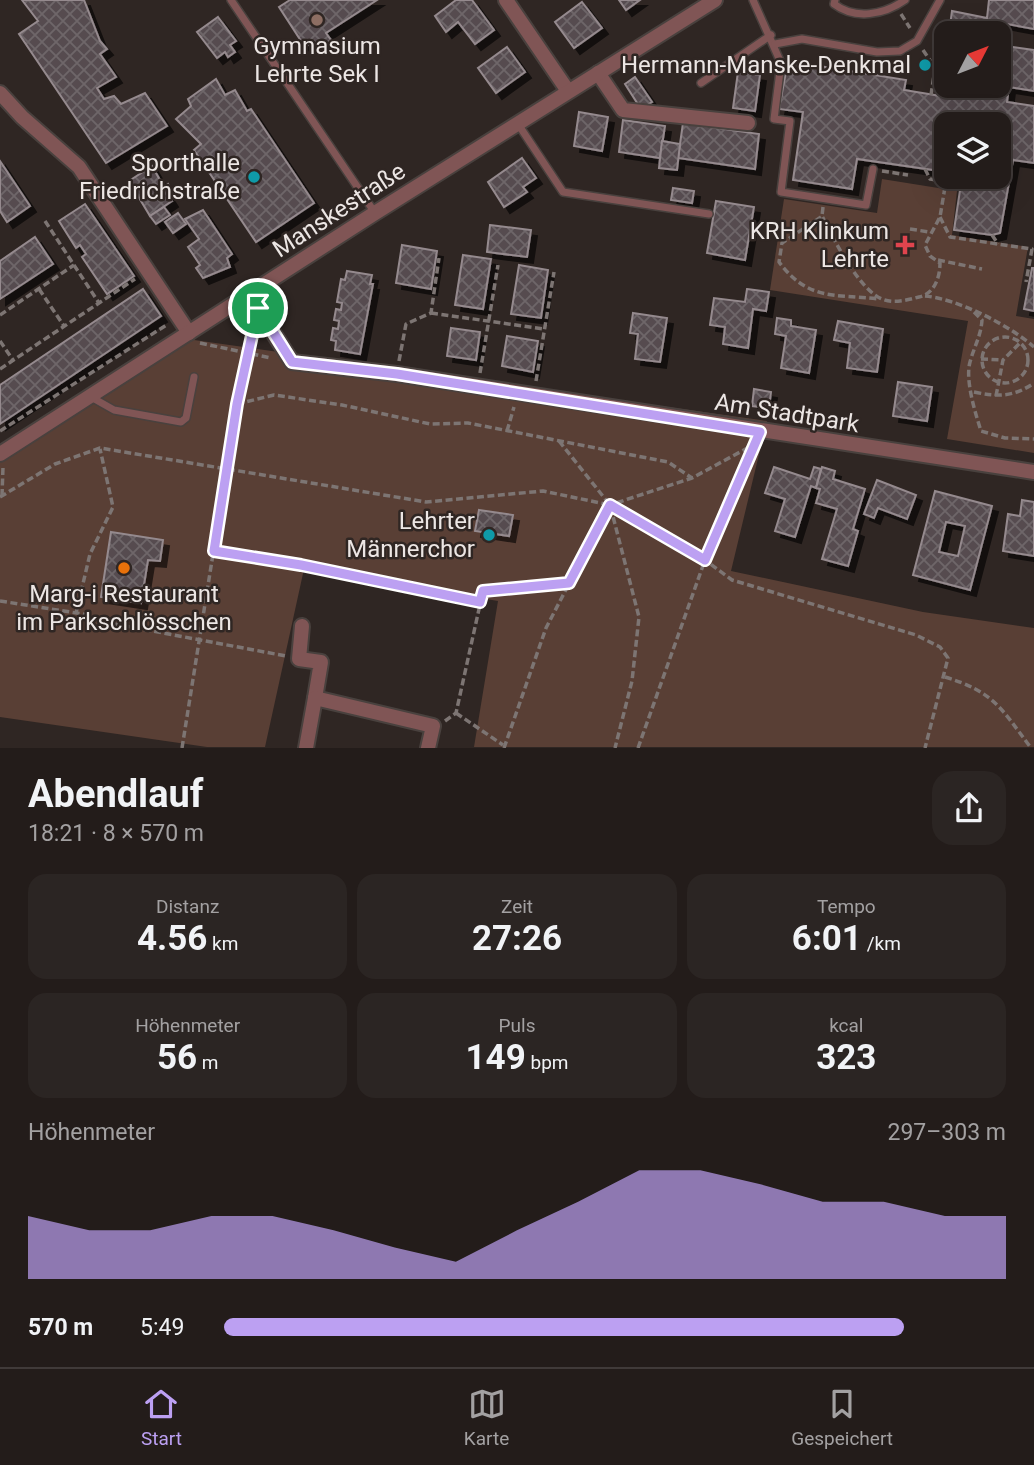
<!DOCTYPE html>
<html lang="de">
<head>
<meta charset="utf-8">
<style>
  body { margin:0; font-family:Roboto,sans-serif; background:#2b2523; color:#f1f3f6; height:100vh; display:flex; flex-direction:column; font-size:26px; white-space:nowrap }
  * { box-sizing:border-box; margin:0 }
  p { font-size:23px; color:#a3a1a2 }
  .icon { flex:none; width:38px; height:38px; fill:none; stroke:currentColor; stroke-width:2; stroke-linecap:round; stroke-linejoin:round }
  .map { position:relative; height:748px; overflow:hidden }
  .side { display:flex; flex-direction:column; background:#231c1a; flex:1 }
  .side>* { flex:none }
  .needle { width:46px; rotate:48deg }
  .controls { position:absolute; left:934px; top:21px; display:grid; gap:14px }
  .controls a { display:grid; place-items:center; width:77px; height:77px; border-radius:14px; background:#231c1a; box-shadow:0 7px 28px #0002,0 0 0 2px #403a39; font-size:35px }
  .pin { position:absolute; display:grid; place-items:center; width:60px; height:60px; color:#fff; margin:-30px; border:4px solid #fff; border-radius:50%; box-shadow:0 2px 7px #0007 }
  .round { display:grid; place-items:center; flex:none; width:74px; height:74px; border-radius:21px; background:#2b2523 }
  .overview { display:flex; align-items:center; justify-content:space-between; height:119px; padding:0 28px }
  h1 { font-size:38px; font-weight:700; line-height:52px }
  .figures { display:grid; grid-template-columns:repeat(3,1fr); gap:10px; height:119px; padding:7px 28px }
  .figures div { display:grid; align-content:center; border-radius:18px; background:#2b2523; text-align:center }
  .figures b { font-size:35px; font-weight:700 }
  .figures small { font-size:19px; font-weight:400 }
  .figures p { font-size:19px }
  .chart { height:196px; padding:14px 28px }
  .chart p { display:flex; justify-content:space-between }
  .chart svg { width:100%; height:126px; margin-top:7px; fill:#bca0f2; opacity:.7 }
  ul { padding:0 28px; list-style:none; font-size:23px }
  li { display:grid; grid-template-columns:112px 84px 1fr; align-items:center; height:52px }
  li i { height:18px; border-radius:9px; background:#bca0f2 }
  .tabs { display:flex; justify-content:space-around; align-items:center; height:98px; border-top:2px solid #403a39; background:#231c1a; font-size:19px; color:#a3a1a2 }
  .tabs a { display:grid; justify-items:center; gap:4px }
  .tabs .on { color:#bca0f2 }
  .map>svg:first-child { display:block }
  .park { fill:#593f35 }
  .building { fill:url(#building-cross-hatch); stroke:#958a8e; stroke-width:2; fill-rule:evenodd; filter:url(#shadow) }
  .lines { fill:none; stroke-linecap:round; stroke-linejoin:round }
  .lane-casing { stroke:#49413e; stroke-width:10 }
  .street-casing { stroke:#49413e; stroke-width:18 }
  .path { stroke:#7d7573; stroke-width:3.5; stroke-dasharray:7 3.5; stroke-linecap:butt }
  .lane { stroke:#805555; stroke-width:7 }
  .street { stroke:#805555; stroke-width:14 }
  .route-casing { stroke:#fff; stroke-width:14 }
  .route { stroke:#bca0f2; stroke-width:9 }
  .education-dot { fill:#8d6e63; stroke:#2f2623; stroke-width:2.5 }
  .culture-dot { fill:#0f9aa8; stroke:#2f2623; stroke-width:2.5 }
  .health-dot { fill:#e0444e; stroke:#2f2623; stroke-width:2.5 }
  .food-dot { fill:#e8710a; stroke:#2f2623; stroke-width:2.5 }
  .labels { text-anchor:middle; stroke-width:5; stroke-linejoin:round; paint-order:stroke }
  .poi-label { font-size:24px; fill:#ece6e4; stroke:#2f2623; text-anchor:end }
  .street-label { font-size:24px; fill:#ece6e4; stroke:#2f2623 }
</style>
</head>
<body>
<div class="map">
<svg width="1034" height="748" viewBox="0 0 1034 748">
  <defs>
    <pattern id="building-cross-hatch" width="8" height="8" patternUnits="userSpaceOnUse" patternTransform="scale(1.75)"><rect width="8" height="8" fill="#564c50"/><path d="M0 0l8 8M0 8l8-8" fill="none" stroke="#6e6669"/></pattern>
    <filter id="shadow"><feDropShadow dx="6" dy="6" stdDeviation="0" flood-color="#0009"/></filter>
  </defs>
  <rect width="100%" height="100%" fill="#2f2623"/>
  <g class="park">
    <polygon points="882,179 957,191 952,235 1028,247 1016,316 1034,319 1034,453 947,439 968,321 770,290 784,199 877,213"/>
    <polygon points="187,339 767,421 731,571 923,612 1034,628 1034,747 474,747 498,601 304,569 265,747 207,747 0,717 0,461"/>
  </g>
  <g class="building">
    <polygon points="22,0 84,0 100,41 107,49 100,54 116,77 97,88 104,99 114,96 121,104 145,93 167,126 106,163 19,34 38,21"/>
    <polygon points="290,0 377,0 326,33 331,40 319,48 314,41 305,47 279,7"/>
    <polygon points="456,0 472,0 494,30 475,44 458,22 446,32 435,16"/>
    <polygon points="619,0 640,0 626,10"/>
    <polygon points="989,0 1034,0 1034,29 996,22 994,33 949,33 952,11 987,18"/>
    <polygon points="582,2 602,28 574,48 555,22"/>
    <polygon points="218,17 236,41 230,45 235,52 228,57 225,52 217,58 197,32"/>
    <polygon points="999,45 1034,50 1034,91 1009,87 1007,102 1034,106 1034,163 1013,160 1000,233 992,235 954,230 962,177 999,177 999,124 947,124 947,172 857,159 852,189 793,180 803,112 779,109 788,61 906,80 904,90 941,96 947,52 947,86 999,86"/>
    <polygon points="507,47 525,72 496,93 478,68"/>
    <polygon points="738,72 760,75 755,111 733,108"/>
    <polygon points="635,77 652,102 641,109 625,84"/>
    <polygon points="216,79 225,95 235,90 247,111 251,109 314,203 256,242 194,150 201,144 176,119 191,106 188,99"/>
    <polygon points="579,112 608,117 602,151 574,146"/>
    <polygon points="623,120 665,126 660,158 619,152"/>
    <polygon points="683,123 759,134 755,169 678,158"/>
    <polygon points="662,141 680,144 677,170 659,168"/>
    <polygon points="522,158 536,178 523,187 527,192 504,207 488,182"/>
    <polygon points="0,161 30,206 7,222 0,211"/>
    <polygon points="152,166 164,187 168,184 172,190 167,193 172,201 150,216 129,181"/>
    <polygon points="673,188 694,191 692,203 671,200"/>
    <polygon points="716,201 754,207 745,260 707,253"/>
    <polygon points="85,204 134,276 107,294 82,257 86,254 80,245 76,248 59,221"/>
    <polygon points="164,207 170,215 156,224 150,216"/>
    <polygon points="203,210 232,254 227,258 230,267 203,278 196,268 200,265 188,247 199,239 185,219"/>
    <polygon points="178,213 186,224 173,233 165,222"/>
    <polygon points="490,225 531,230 527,257 487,252"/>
    <polygon points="35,237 53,264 0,299 0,261"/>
    <polygon points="402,245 437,251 431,289 396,283"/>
    <polygon points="463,255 491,259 483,309 455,305"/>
    <polygon points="519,265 548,270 541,318 511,314"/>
    <polygon points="1032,268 1034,268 1034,311 1024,309"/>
    <polygon points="347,271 372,275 370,284 373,284 360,354 335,350 336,341 331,340 333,328 338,329 339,321 334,320 336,309 341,310 342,303 337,302 341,279 345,280"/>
    <polygon points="143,289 161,316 0,424 0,385"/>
    <polygon points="747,289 769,292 766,311 753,309 748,348 723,344 725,327 710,325 714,298 745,302"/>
    <polygon points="633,313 667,318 660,362 635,359 638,334 630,333"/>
    <polygon points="777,318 791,320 791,326 816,330 809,373 781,368 786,336 775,334"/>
    <polygon points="838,321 883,329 877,372 847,368 850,343 834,340"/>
    <polygon points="451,328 480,332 476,360 447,356"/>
    <polygon points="507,336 538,341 533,372 502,366"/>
    <polygon points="898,382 932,387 927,421 893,416"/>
    <polygon points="754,389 771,392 769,408 752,406"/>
    <polygon points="774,467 810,479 814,467 821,469 816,488 811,486 795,537 775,531 785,499 765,493"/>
    <polygon points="822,467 835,471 833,479 865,489 853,529 858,531 848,566 822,559 837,509 816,503 820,489 816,488"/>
    <polygon points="877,480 916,495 907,519 878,508 874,518 864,514"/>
    <path d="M935 491 992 506 970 590 913 575ZM946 522 965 526 958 556 939 552Z"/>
    <polygon points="1022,500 1034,502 1034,556 1003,551 1008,514 1020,516"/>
    <polygon points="479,510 513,515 509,536 475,531"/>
    <polygon points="111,532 163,540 160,561 148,560 141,603 101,597"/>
  </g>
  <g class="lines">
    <g class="lane-casing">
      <g id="lane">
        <polyline points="231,0 375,213"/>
        <polyline points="753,0 781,63 774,119 790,121 781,192 866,205 873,169"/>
        <path d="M835 0 834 4C855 20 884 15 905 0"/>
        <polyline points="775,44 802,39 877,52 900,51 917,41 940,0"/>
        <polyline points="701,83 771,35"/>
        <polyline points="518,124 563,192 709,214"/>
        <polyline points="91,397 114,410 181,422 186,418 194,377"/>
      </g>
    </g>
    <g class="street-casing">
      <g id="street">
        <polyline points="506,0 568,91"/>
        <polyline points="598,73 623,110 748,123"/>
        <polyline points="0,93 22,117 79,167 189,333"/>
        <polyline points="249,295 292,362 397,374 1034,472"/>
        <polyline points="0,454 375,213 715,0"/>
        <polyline points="302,626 299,659 321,662 315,698"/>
        <polyline points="306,748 315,698 433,726 428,748"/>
      </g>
    </g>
    <g class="path">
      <polyline points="901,14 910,28"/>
      <polyline points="923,50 935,68 931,95"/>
      <polyline points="925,169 930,179 951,182 948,177"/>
      <polyline points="882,171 908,175"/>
      <polyline points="945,172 947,175"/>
      <path d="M823 207 822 216C833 238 859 290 882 299 894 304 907 300 919 297 934 294 940 278 940 263L930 256 925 245 940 217 946 181"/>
      <path d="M821 217 782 243 779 262C808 301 835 294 878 299"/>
      <polyline points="940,217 950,237 1032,249 1026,282"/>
      <polyline points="45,221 99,303"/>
      <polyline points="910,229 929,232"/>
      <polyline points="992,235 998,244"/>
      <polyline points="938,260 982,269"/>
      <polyline points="39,289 64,326"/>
      <path d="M925 296C958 299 1009 325 1034 347"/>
      <path d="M974 312 982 320C981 336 974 347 970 362 965 380 975 412 981 431L1005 438 1034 439"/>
      <polyline points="431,313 544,329"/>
      <polyline points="0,315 74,265"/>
      <circle cx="1005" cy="360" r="23"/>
      <polyline points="0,341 13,360"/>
      <polyline points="200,343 271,358"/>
      <polyline points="981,359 1003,360"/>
      <polyline points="399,361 406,324 431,313 439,258"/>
      <polyline points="0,369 135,279"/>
      <polyline points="480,373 498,265"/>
      <polyline points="536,381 554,272"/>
      <path d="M974 392C998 397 1014 397 1034 383"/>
      <polyline points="996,396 1003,360 1020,343"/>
      <polyline points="237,404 274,395 342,405 430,424 468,423 668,462 692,478"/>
      <polyline points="0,431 168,324"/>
      <polyline points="507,431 514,407"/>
      <polyline points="559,441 610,505 639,617 632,681 615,748"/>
      <polyline points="2,496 3,467"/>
      <polyline points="0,497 55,464 100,448 426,502 543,491 610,505 705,560 732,580 916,635 940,647 948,658 925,748"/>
      <polyline points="213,551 301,565 480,602"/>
      <polyline points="0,601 83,614 104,622 286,656"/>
      <polyline points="76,613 90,554 113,507 100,449"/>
      <path d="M945 677C994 692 1001 708 1031 748"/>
      <polyline points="456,713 503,745"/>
      <polyline points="445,721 456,713 483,591 569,583"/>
      <polyline points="182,748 237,404 253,329"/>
      <polyline points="504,748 546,628 610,505 692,478 753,445"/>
      <polyline points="638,748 705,560 756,444"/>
    </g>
    <use href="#lane" class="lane"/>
    <use href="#street" class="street"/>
  </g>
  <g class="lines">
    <g class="route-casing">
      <polygon id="route" points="258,308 292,362 397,374 760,432 705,560 610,505 569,583 483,591 480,602 301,565 214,551 237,404"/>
    </g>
    <use href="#route" class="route"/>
  </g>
  <circle class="education-dot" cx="317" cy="20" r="7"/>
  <g class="culture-dot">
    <circle cx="925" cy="65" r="7"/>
    <circle cx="254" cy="177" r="7"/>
    <circle cx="489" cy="535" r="7"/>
  </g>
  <path class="health-dot" d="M901.5 234.5h7v7h7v7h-7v7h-7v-7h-7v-7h7z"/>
  <circle class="food-dot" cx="124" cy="568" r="7"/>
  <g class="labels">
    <g class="poi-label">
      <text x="317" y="54" text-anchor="middle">Gymnasium<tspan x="317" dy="28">Lehrte Sek I</tspan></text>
      <text x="911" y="73">Hermann-Manske-Denkmal</text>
      <text x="240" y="171">Sporthalle<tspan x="240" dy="28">Friedrichstraße</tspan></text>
      <text x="889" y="239">KRH Klinkum<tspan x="889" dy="28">Lehrte</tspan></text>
      <text x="475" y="529">Lehrter<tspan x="475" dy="28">Männerchor</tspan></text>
      <text x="124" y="602" text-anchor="middle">Marg-i Restaurant<tspan x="124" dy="28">im Parkschlösschen</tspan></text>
    </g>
    <g class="street-label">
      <text transform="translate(339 210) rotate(-33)" y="8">Manskestraße</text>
      <text transform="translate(787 413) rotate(9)" y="8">Am Stadtpark</text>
    </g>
  </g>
</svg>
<div class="controls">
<a><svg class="needle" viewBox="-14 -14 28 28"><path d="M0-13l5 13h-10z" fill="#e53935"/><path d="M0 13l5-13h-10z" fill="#a3a1a2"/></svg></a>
<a><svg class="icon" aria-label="layers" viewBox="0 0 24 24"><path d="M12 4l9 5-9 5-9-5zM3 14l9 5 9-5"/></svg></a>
</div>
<div class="pin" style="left:258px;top:308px;background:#1e9e55"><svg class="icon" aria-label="arrive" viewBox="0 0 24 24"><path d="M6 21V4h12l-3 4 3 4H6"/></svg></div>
</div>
<section class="side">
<div class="overview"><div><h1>Abendlauf</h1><p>18:21 · 8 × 570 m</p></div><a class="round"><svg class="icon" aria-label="share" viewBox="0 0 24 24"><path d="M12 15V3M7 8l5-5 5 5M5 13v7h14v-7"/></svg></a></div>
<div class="figures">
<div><p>Distanz</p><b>4.56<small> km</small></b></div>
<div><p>Zeit</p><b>27:26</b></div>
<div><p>Tempo</p><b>6:01<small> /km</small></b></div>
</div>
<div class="figures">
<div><p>Höhenmeter</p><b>56<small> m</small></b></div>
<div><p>Puls</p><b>149<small> bpm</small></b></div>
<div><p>kcal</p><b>323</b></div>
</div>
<div class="chart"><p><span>Höhenmeter</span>297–303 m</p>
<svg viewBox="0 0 160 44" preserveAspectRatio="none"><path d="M0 44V22L10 27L20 27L30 22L40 22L50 27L60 33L70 38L80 27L90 17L100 6L110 6L120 11L130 17L140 17L150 22L160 22V44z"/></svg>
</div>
<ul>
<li><b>570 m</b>5:49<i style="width:87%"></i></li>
</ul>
</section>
<nav class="tabs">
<a class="on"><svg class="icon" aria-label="home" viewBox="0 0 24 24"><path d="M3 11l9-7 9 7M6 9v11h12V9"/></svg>Start</a>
<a><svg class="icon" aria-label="map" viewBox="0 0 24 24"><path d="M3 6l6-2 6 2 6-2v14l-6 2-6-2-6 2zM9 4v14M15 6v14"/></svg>Karte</a>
<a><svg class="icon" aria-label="saved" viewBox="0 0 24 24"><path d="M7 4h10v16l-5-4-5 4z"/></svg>Gespeichert</a>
</nav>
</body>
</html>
